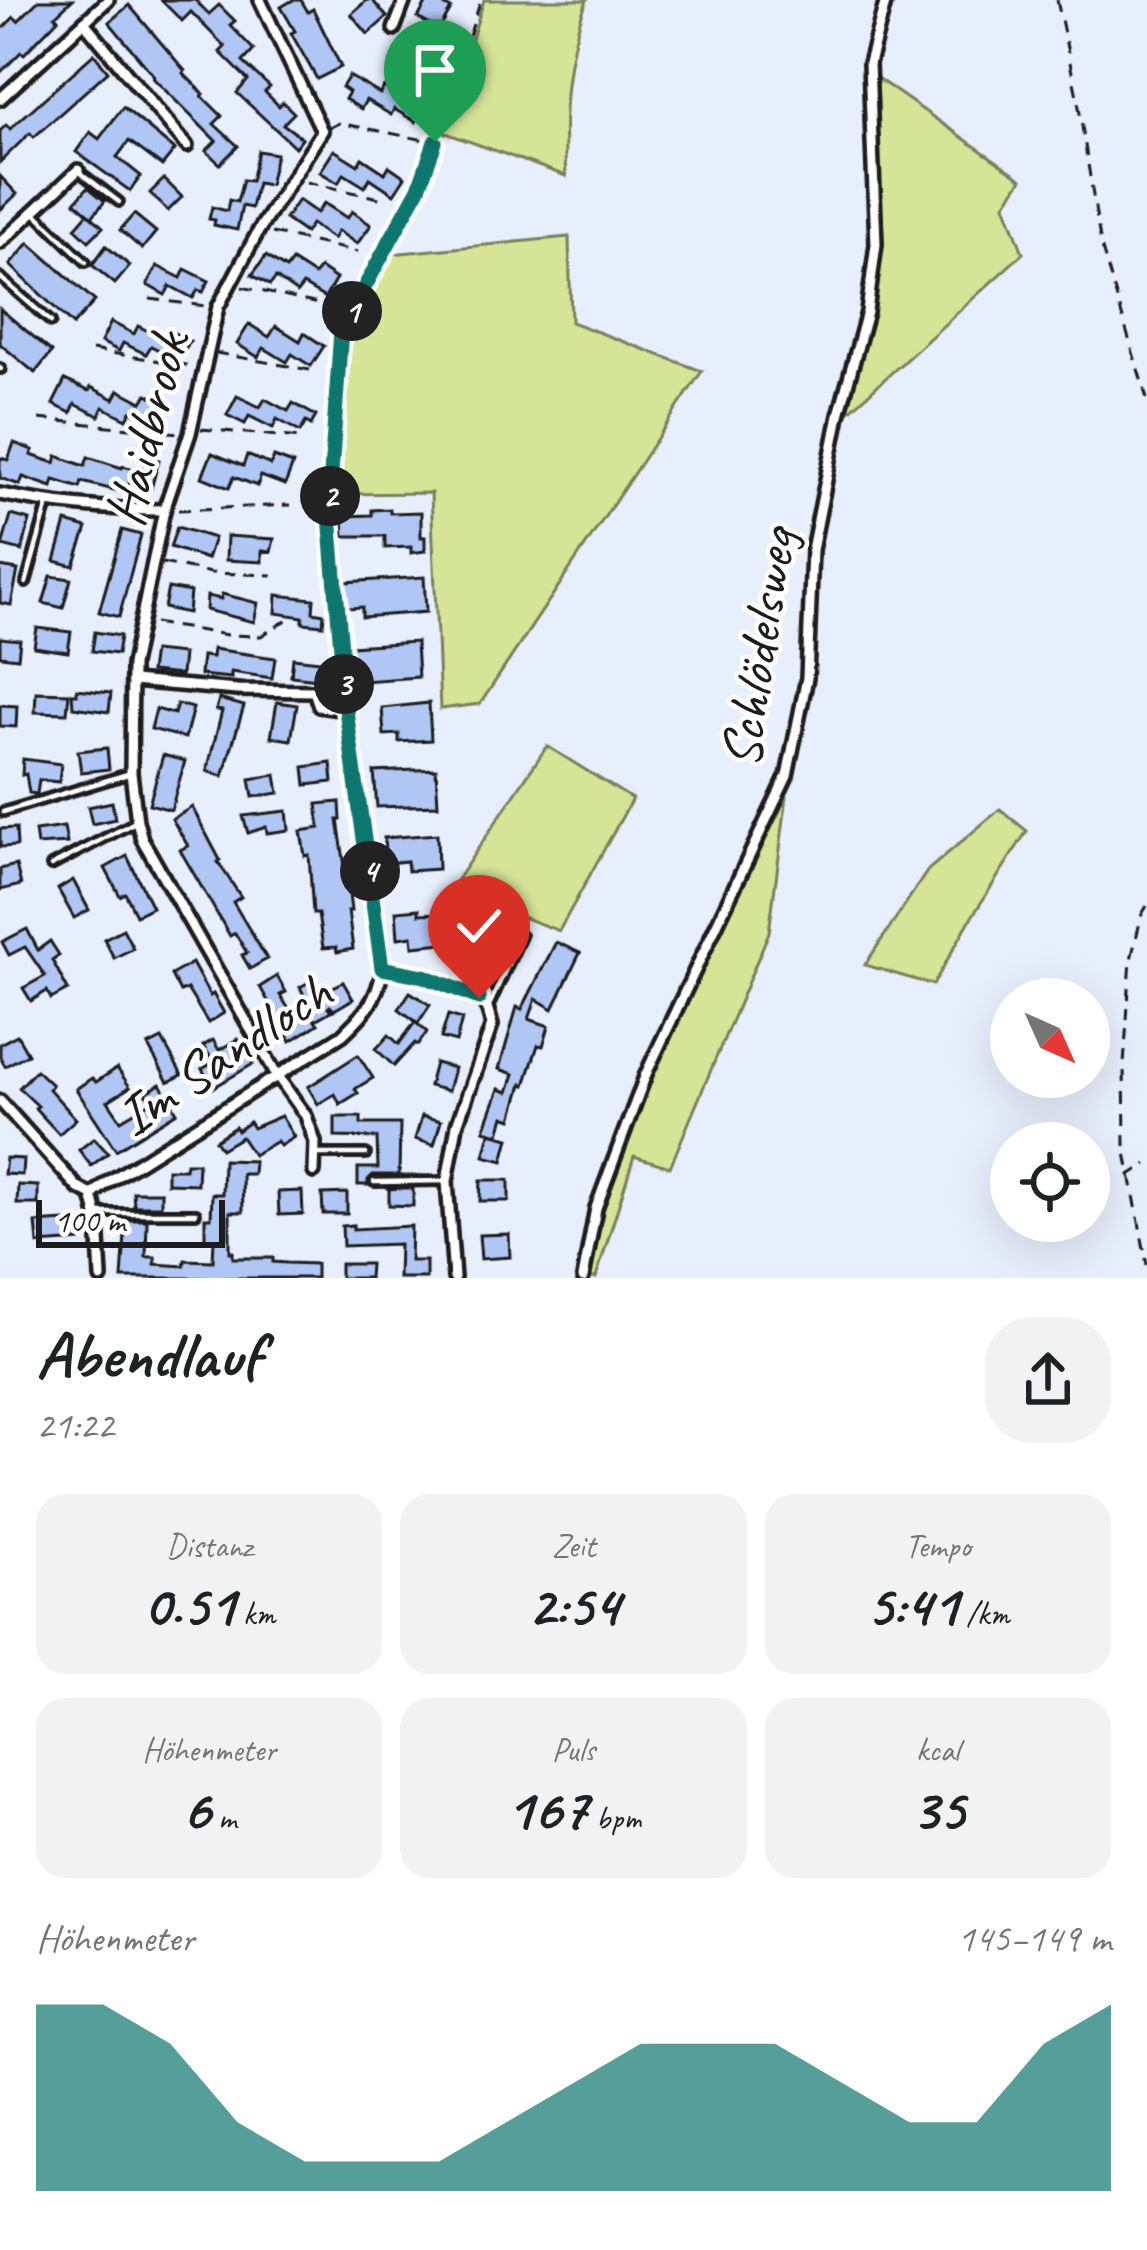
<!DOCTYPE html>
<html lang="de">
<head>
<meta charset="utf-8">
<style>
  body { margin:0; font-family:Caveat,sans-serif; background:#f2f2f2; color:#202124; height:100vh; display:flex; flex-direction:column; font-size:45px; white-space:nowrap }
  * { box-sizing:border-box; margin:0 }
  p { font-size:39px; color:#757577 }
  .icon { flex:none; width:66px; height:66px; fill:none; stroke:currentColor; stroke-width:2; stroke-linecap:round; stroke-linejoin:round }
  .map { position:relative; height:1278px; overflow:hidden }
  .details { display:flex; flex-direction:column; background:#fff; flex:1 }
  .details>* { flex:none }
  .needle { width:78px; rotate:135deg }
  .controls { position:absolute; left:990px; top:978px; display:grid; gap:24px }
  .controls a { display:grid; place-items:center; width:120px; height:120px; border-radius:50%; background:#fff; box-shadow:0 12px 48px #0002; font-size:60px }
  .scale { position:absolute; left:36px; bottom:30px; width:189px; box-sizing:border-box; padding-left:12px; border:6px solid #1c1c1c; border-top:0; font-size:33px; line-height:42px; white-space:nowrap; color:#1c1c1c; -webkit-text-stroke:9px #fff; paint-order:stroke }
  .pin { position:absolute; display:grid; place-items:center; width:102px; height:102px; color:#fff; margin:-123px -51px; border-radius:50% 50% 50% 0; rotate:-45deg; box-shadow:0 0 12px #0007 }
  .pin .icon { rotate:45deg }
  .km { position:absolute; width:60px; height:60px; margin:-30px; border-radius:50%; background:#222; color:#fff; font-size:33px; line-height:60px; text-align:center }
  .round { display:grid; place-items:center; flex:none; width:126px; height:126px; border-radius:48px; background:#f2f2f2 }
  .overview { display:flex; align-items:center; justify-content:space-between; height:204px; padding:0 36px }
  h1 { font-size:66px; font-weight:700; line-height:90px }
  .stats { display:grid; grid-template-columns:repeat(3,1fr); gap:18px; height:204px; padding:12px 36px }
  .stats div { display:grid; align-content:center; border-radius:30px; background:#f2f2f2; text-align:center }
  .stats b { font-size:60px; font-weight:700 }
  .stats small { font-size:33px; font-weight:400 }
  .stats p { font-size:33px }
  .chart { height:336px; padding:24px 36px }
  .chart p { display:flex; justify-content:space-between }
  .chart svg { width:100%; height:216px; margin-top:12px; fill:#0f766e; opacity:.7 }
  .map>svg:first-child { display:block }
  .green { fill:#d6e498; stroke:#79805a; stroke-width:3 }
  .building { fill:#b0c6f5; stroke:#1c1c1c; stroke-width:3 }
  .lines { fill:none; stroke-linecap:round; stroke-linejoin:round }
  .service-casing { stroke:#1c1c1c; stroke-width:14 }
  .minor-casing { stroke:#1c1c1c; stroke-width:18 }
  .path { stroke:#1c1c1c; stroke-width:3; stroke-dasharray:12 9; stroke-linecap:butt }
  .service { stroke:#fff; stroke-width:4.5 }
  .minor { stroke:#fff; stroke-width:9 }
  .route-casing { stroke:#fff; stroke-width:24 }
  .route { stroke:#0f766e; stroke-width:15 }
  .labels { text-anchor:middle; stroke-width:9; stroke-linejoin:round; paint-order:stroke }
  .street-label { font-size:57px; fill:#1c1c1c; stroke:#fff }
</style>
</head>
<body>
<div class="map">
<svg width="1147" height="1278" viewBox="0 0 1147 1278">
  <rect width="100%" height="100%" fill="#e7eefc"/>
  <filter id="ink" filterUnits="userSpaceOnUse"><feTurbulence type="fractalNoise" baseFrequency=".00833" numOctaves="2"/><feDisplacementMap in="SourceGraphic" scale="24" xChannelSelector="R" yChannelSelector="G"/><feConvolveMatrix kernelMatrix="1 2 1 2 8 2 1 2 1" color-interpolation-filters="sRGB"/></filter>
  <g filter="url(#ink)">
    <g class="green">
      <path d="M484 0H587C565 58 562 114 566 176L443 132Z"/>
      <polygon points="874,76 1022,179 1005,204 1023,253 845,415 870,316 880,243"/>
      <polygon points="569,237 571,322 702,371 480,704 440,709 431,493 335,494 348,332 391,254"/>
      <polygon points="547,746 632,799 559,931 450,890"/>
      <polygon points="787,796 769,932 670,1167 634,1156 596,1278 588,1278 601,1212 661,1055"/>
      <polygon points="1000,809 1027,831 970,920 933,985 865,965 928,870"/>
    </g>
    <g class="building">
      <polygon points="39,0 72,0 55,16 58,19 24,54 21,52 0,73 0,31 14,17 18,21"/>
      <polygon points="161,0 195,0 209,14 219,5 235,21 230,25 254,50 243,62 270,87 265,92 279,106 283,102 294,113 283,124 302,138 295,147 237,93 248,80 220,52 225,47 191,12 182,21"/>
      <polygon points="293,0 301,0 308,12 313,9 341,67 317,79 291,33 295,31 281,7"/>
      <polygon points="367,0 372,0 387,17 368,34 351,14"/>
      <polygon points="428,0 435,0 451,9 439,30 418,18"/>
      <polygon points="129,5 185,71 183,73 204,94 202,96 222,116 214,124 238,146 220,164 206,151 216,141 153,78 154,76 109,22"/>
      <polygon points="94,54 108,71 34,137 30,133 0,162 0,131 6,125 10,129"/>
      <polygon points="349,76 380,94 384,87 407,100 413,91 427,100 432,91 442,97 430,117 421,112 416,122 394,109 391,115 366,100 361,109 345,99 349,92 342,87"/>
      <polygon points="123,107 175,150 162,166 129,141 117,157 141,176 130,191 76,152 90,132 99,139"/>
      <polygon points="334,150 358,165 362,158 385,173 389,166 405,177 394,194 370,178 365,187 344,174 338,183 320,172"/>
      <polygon points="258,151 276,154 269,185 257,183 251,208 242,206 237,230 214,225 215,220 209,219 212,207 227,211 229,200 237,202 243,180 251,181"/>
      <polygon points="0,176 17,194 0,210"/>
      <polygon points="164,179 182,197 168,211 150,193"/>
      <polygon points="88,187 105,201 92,217 89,214 103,227 89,241 75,228 88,213 75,202"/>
      <polygon points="298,200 317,213 324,203 347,218 352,211 371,225 357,244 338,231 333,239 311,224 305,233 285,219"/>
      <polygon points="134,214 156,232 142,249 120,230"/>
      <polygon points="29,243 95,301 73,325 10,265"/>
      <polygon points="106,246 130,266 115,284 92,265"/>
      <polygon points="266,256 286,269 292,261 314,275 320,268 336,279 325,298 303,285 297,293 276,278 270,285 252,275"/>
      <polygon points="157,266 181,278 185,269 209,281 203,292 198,290 193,298 170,286 165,295 147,285"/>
      <polygon points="0,309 52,352 35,373 0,344"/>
      <polygon points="111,322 134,334 138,326 162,338 166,329 190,341 184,352 179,349 174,358 151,346 146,354 123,343 119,351 101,342"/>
      <polygon points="249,324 269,337 276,326 300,341 304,333 324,346 311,366 292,354 287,362 264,348 258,357 237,344"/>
      <polygon points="65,380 89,391 91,387 114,399 119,390 142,402 147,394 170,406 164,417 159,414 155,423 131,411 127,419 103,407 99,416 75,404 71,413 53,404"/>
      <polygon points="237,396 260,407 265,399 288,411 293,403 316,416 311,425 306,422 300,432 277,419 273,428 249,416 245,424 227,415"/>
      <polygon points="14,443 33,450 31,455 55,463 57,456 85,466 88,457 122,468 123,466 141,471 145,456 159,460 151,489 129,483 126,493 82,482 80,488 54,480 52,487 23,477 20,485 0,478 0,458 8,460"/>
      <polygon points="212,453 243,466 247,455 271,465 274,457 293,464 285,485 261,476 257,486 234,477 229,488 202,477"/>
      <polygon points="390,509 390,513 421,512 421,537 425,537 425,551 411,553 411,547 385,548 385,536 344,536 343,516 372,515 372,510"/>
      <polygon points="11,515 30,520 22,551 2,546"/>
      <polygon points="66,522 87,528 74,566 55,561"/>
      <polygon points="177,527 214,538 207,559 170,547"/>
      <polygon points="122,530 141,535 119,617 99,612"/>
      <polygon points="227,536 274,539 271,552 262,551 262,562 226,560"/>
      <polygon points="0,567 18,570 11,605 0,603"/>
      <polygon points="51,576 71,579 63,608 43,603"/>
      <polygon points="424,577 426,612 362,617 362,607 347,608 345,582"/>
      <polygon points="168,588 190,592 188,613 164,608"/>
      <polygon points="222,594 258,603 254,622 206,610 207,596 221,599"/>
      <polygon points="277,595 314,599 313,612 324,614 323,625 303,623 303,617 276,613"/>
      <polygon points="37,628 71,632 68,652 34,647"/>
      <polygon points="95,632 120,636 117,654 92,651"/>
      <polygon points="0,638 20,640 18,658 0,656"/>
      <polygon points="416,642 418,677 363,681 363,672 352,672 350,646"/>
      <polygon points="213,649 275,658 272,678 231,672 231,678 200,675 202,656 212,657"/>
      <polygon points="153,651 183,654 181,675 150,672"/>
      <polygon points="293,658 329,662 327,680 291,676"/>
      <polygon points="77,689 111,693 109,712 73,707 72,694 77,694"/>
      <polygon points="36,692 69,693 67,713 35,712"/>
      <polygon points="219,699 244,706 223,776 207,771 222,711 216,710"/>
      <polygon points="277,702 297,705 291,740 271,737"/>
      <polygon points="429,703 431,740 399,742 399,734 384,735 382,708"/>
      <polygon points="177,704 193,708 185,738 151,729 156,709 174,714"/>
      <polygon points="0,705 17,706 16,727 0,726"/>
      <polygon points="107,748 109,769 81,772 78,751"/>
      <polygon points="163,755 185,761 171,810 149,804"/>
      <polygon points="23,759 61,764 59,782 39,780 37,794 29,793 26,774 22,775"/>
      <polygon points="331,763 333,782 306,785 304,767"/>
      <polygon points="436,769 438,805 377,807 374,772"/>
      <polygon points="276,775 279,793 253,797 250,779"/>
      <polygon points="112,802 115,819 92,824 88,807"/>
      <polygon points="340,802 341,820 338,820 349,894 351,911 348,911 353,949 337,952 336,947 323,948 318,914 313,914 309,855 305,856 301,831 320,828 317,804"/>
      <polygon points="192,807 220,860 218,862 241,897 233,902 267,959 250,969 242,955 247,953 235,933 230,936 180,850 188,846 172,819"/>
      <polygon points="287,811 289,830 267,833 266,827 248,833 243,816"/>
      <polygon points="64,827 67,843 37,845 35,831"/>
      <polygon points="16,828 17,846 0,847 0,829"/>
      <polygon points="437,834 438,869 408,871 407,861 386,863 384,838"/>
      <polygon points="127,856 152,907 136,915 125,893 120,896 105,868"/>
      <polygon points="16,865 21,885 0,890 0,869"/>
      <polygon points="73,880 89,910 74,918 58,889"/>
      <polygon points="419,909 419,914 442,913 444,943 413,946 412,936 398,938 396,911"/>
      <polygon points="480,909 509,920 489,970 492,971 486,983 475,978 484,957 465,950 466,946 462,944 469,928 472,929"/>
      <polygon points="27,929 38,950 50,941 59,955 52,960 68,990 51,999 47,991 31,1001 23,988 45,976 25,947 9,955 2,942"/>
      <polygon points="123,929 133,948 114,958 104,939"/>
      <polygon points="556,942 580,953 553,1009 536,999 529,1019 549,1026 543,1046 538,1045 525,1085 522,1084 512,1119 504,1116 499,1134 484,1130 499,1089 508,1092 514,1074 499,1069 517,1007 522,1009"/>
      <polygon points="192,963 210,996 213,994 224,1013 208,1023 187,989 180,992 171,975"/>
      <polygon points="277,976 286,992 280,995 294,1017 310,1007 300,987 311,981 318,995 343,982 353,999 334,1010 330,1006 328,1008 331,1011 315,1020 318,1024 291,1041 260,987"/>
      <polygon points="410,992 430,1005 418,1023 399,1009"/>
      <polygon points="448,1015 462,1019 456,1042 441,1038"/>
      <polygon points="415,1022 427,1032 418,1045 415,1043 394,1066 376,1049 389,1035 399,1044"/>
      <polygon points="17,1035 28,1054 5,1066 0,1057 0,1044"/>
      <polygon points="162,1039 182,1075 168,1082 148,1046"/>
      <polygon points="238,1039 253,1064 213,1088 202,1069 214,1062 203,1046 213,1040 219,1050"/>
      <polygon points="358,1055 373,1078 355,1089 358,1093 340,1104 335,1094 318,1104 308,1087"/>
      <polygon points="435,1063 454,1068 448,1091 429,1086"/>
      <polygon points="117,1068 130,1087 108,1101 121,1120 151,1102 146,1093 160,1084 177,1112 116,1150 76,1089 92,1078 96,1082"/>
      <polygon points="36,1070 52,1085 49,1089 76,1119 59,1134 35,1108 38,1106 19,1088"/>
      <polygon points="281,1116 294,1137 280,1146 277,1141 253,1155 241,1137 221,1149 215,1140 235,1127 237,1131 249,1122 253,1128"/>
      <polygon points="422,1116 441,1121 434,1145 415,1139"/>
      <polygon points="335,1117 361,1117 361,1124 400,1124 399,1175 373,1175 368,1180 368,1185 358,1185 358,1168 378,1168 377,1138 335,1137"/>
      <polygon points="490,1133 509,1138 503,1161 484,1156"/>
      <polygon points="94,1138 108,1153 91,1166 79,1150"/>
      <polygon points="6,1158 23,1159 22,1175 4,1174"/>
      <polygon points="223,1160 254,1161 253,1174 242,1174 243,1212 230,1212 230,1252 233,1252 233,1258 273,1258 273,1262 287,1263 316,1264 316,1278 122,1278 126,1220 147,1220 146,1257 155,1257 155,1264 184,1266 185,1260 213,1261 214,1240 205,1240 205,1218 211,1218 212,1194 222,1194"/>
      <polygon points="186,1163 198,1163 197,1184 167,1183 167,1169 185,1169"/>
      <polygon points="481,1180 509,1180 509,1201 480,1201"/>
      <polygon points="18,1185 38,1186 38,1204 17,1204"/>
      <polygon points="401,1188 413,1188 413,1206 389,1205 389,1189"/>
      <polygon points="302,1191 303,1214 279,1215 278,1192"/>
      <polygon points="133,1192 161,1192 161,1206 134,1206"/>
      <polygon points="347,1193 347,1214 323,1214 322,1194"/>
      <polygon points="79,1220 81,1241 38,1244 36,1223"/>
      <polygon points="353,1225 353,1229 411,1226 410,1261 426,1261 426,1278 398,1278 399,1244 343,1246 342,1226"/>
      <polygon points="509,1234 510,1257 481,1259 479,1235"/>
      <polygon points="340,1264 370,1264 369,1278 340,1278"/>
    </g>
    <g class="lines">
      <g class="service-casing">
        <g id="service">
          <polyline points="81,173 119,202"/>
          <polyline points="34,212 86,262"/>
          <polyline points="0,277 51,322"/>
          <polyline points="0,368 1,369"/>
          <polyline points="26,583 48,504"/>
          <polyline points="3,812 131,773"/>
          <polyline points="51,866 137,821"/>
          <polyline points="488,1008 521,936"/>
          <polyline points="314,1154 366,1154"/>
          <polyline points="374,1182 447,1181"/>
          <polyline points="97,1213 196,1213"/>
        </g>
      </g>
      <g class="minor-casing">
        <g id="minor">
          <polyline points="260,0 322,131 259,230 218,307 190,433 164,510 132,665 131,773 137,821 142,839 278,1077 306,1116 315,1142 314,1172"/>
          <polyline points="84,22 187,146"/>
          <polyline points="394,29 405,0"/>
          <polyline points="0,99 108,0"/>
          <polyline points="0,243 78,170"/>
          <path d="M0 494C55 505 108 510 164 510"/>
          <polyline points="132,681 237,690 314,691 319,706 346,710"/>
          <path d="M383 968C409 973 457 983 479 998 488 1005 489 1015 492 1025L457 1125 447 1181 454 1278"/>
          <polyline points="0,1101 78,1188 92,1195 98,1219 101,1278"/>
          <path d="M92 1195 108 1182 342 1035C365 1013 377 1001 383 968L346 710 329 503"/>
          <polyline points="583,1278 596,1208 646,1074 787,776 807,678 812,550 839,415 867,312 876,244 869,63 886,0"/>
        </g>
      </g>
      <g class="path">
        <polyline points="1057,0 1078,101 1101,246 1147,399"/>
        <polyline points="329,128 339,123 435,142"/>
        <polyline points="306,182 388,200"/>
        <polyline points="272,233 358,252"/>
        <polyline points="242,287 323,305"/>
        <polyline points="150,299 205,306"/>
        <polyline points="92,350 192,366"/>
        <polyline points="216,353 310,370"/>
        <polyline points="39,419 180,433"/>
        <polyline points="201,429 302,438"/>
        <polyline points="330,490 341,330 419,187 481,0"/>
        <polyline points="178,510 291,505"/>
        <polyline points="162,563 211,573 273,575"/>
        <polyline points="154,623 227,635 261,636 290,618"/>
        <polyline points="1147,906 1142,914 1131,959 1124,1065 1125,1147 1147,1265"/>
        <polyline points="1128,1176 1147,1164"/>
      </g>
      <use href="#service" class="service"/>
      <use href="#minor" class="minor"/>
    </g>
  </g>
  <g class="lines" filter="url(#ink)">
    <g class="route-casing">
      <polyline id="route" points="435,142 419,188 341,330 329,503 346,710 382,968 424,976 479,998"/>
    </g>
    <use href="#route" class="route"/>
  </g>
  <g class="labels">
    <g class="street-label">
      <text transform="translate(145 429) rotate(-76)" y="20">Haidbrook</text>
      <text transform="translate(757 648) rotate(-81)" y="20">Schlödelsweg</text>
      <text transform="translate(223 1053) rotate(-34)" y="20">Im Sandloch</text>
    </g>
  </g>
</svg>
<div class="controls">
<a><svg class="needle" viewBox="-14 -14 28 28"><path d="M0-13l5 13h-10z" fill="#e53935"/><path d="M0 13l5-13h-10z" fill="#757577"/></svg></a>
<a><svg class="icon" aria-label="locate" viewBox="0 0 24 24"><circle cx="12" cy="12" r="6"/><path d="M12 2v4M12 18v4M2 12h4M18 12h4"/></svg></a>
</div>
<div class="scale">100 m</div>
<div class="pin" style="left:435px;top:142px;background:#1e9e55"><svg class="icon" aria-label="arrive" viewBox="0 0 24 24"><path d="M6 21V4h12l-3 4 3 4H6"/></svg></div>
<div class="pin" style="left:479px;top:998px;background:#d93025"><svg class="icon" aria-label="check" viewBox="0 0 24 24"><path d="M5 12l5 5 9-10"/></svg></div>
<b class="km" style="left:352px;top:311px">1</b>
<b class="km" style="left:330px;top:496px">2</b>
<b class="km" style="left:344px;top:684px">3</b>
<b class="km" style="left:370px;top:871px">4</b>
</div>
<section class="details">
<div class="overview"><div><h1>Abendlauf</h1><p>21:22</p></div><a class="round"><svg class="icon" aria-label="share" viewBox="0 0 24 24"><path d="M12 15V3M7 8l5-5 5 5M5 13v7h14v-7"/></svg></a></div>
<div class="stats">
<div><p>Distanz</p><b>0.51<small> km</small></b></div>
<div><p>Zeit</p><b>2:54</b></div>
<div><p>Tempo</p><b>5:41<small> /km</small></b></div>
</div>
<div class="stats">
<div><p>Höhenmeter</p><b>6<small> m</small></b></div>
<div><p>Puls</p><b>167<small> bpm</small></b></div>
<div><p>kcal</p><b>35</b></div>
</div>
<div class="chart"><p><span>Höhenmeter</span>145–149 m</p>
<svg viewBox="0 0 160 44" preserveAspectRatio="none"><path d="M0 44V6L10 6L20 14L30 30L40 38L50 38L60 38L70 30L80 22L90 14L100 14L110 14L120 22L130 30L140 30L150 14L160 6V44z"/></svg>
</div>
</section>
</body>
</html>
